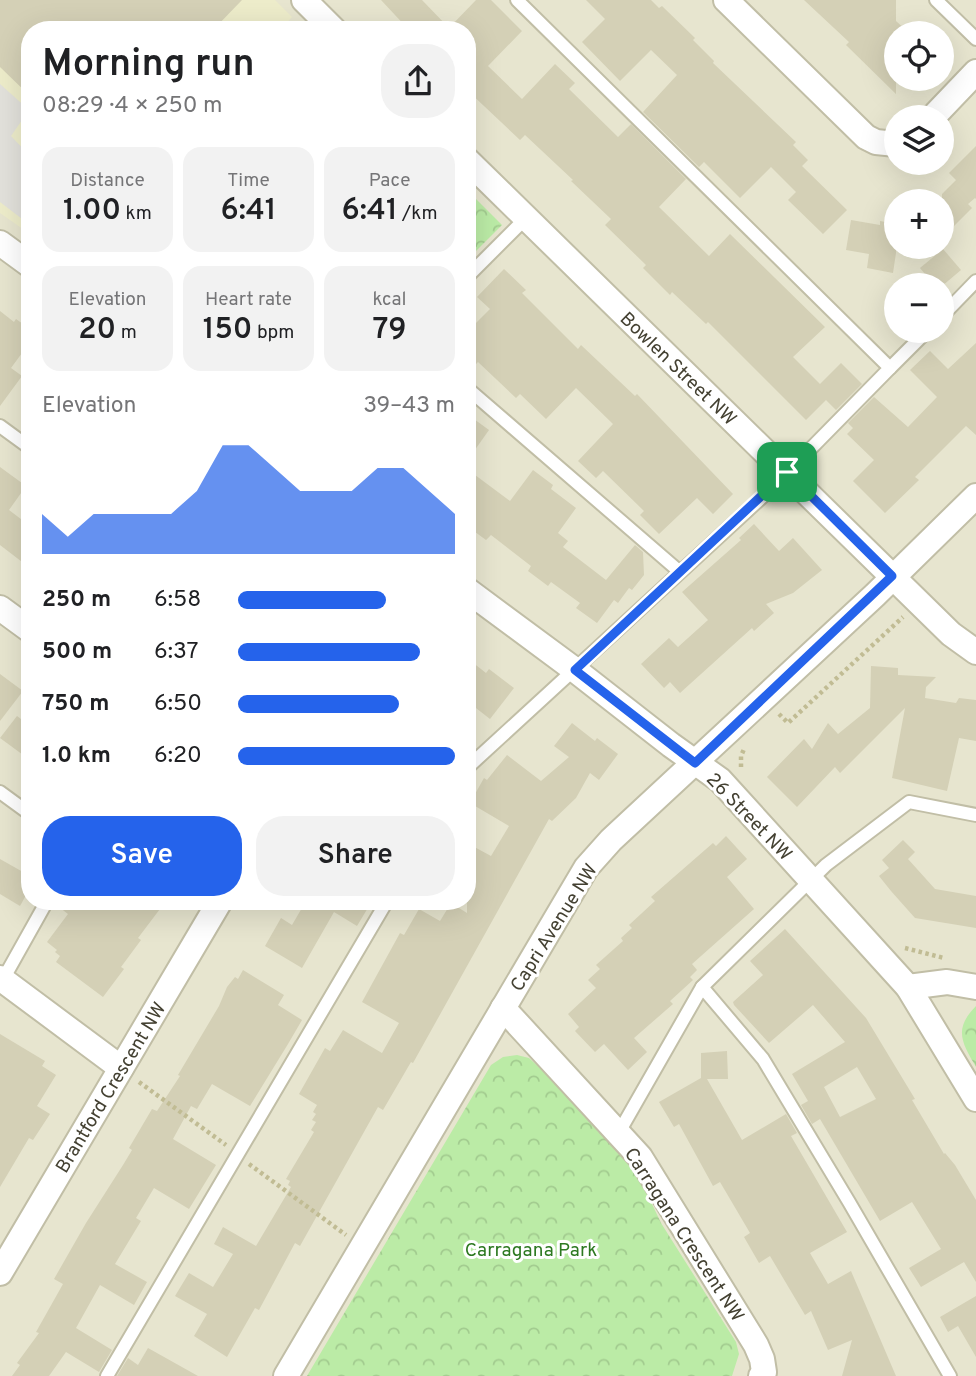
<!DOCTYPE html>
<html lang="en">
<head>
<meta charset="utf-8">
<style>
  body { margin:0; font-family:Overpass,sans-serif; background:#f2f2f2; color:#202124; height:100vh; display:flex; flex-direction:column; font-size:26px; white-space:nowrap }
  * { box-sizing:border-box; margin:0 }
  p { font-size:23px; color:#757577 }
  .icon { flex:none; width:38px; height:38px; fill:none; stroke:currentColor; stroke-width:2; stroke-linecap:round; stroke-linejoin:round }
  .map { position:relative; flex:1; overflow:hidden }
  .sheet { position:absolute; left:21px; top:21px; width:455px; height:889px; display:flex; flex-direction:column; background:#fff; border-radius:28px; box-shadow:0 7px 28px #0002 }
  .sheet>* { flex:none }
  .fabs { position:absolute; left:884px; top:21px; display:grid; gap:14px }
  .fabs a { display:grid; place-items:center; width:70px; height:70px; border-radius:50%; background:#fff; box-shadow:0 7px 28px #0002; font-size:35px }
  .pin { position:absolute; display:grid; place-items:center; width:60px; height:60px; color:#fff; margin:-30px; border-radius:14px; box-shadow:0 4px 10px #0006 }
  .round { display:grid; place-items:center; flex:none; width:74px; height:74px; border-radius:28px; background:#f2f2f2 }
  .headline { display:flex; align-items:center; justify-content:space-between; height:119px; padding:0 21px }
  h1 { font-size:38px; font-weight:600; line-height:52px }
  .figures { display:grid; grid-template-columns:repeat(3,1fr); gap:10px; height:119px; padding:7px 21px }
  .figures div { display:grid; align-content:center; border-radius:18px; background:#f2f2f2; text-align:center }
  .figures b { font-size:30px; font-weight:600 }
  .figures small { font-size:19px; font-weight:400 }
  .figures p { font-size:19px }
  .chart { height:196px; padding:14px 21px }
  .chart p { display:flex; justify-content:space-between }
  .chart svg { width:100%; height:126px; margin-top:7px; fill:#2563eb; opacity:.7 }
  .button { display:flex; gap:14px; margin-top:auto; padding:14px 21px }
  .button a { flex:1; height:80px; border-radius:28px; background:#2563eb; color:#fff; font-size:28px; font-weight:600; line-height:80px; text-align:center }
  .button a+a { background:#f2f2f2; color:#202124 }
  ul { padding:0 21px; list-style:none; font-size:23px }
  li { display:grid; grid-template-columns:112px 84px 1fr; align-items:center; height:52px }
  li i { height:18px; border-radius:9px; background:#2563eb }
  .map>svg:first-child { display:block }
  .residential { fill:#e7e5cf; fill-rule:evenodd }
  .education { fill:#edecca }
  .park { fill:url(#park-crowns) }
  .parking { fill:#e2e1db }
  .building { fill:#d4d0b6; fill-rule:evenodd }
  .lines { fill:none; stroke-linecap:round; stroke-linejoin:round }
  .service-casing { stroke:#c1bea6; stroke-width:16 }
  .minor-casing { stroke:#c1bea6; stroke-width:28 }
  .path { stroke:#c1bc94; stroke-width:4.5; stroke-dasharray:3.5 3.5; stroke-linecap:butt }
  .service { stroke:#fff; stroke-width:12 }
  .minor { stroke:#fff; stroke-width:24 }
  .route-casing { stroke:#fff; stroke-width:14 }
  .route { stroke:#2563eb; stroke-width:9 }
  .labels { text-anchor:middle; stroke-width:6; stroke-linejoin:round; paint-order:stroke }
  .street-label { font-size:19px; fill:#444132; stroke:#fff }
  .park-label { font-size:19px; fill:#2d7921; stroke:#fff }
</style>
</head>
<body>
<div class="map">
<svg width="976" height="1376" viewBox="0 0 976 1376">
  <defs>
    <pattern id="park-crowns" width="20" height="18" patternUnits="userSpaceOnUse" patternTransform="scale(1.75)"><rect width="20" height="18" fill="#bbeba6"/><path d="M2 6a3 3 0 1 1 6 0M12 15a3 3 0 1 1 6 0" fill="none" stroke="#a2cb8f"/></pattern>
  </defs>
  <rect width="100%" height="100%" fill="#f2f1e1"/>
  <path class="residential" d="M0 0H976V1376H0ZM30 30H467V901H30ZM896 33H942V79H896ZM896 117H942V163H896ZM896 201H942V247H896ZM896 285H942V331H896Z"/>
  <polygon class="education" points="0,0 275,0 292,17 280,30 30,30 30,234 0,213"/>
  <g class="park">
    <polygon points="467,190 502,225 467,260"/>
    <path d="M976 1006V1067C962 1043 953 1029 976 1006Z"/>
    <polygon points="517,1055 529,1058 542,1070 625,1160 644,1187 661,1223 736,1342 739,1354 732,1376 307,1376 491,1065 503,1057"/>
  </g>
  <polygon class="parking" points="0,84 29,110 11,136 30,156 30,225 0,202"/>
  <g class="building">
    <polygon points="0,0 242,0 213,30 30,30 30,96 0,67"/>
    <polygon points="381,0 422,0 449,28 476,0 491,0 522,31 488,66 522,99 555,64 575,83 569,89 618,137 631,124 686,179 659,207 709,256 730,234 825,327 793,357 820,384 841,363 862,384 836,410 826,400 806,420 708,322 706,324 672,292 670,295 643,268 646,265 605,225 611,219 571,181 573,180 525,135 520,140 467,90 467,30 409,30"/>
    <polygon points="586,0 651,0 659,8 662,6 695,38 693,40 714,61 713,63 796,142 793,145 808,160 802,166 847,210 823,234 788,200 796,192 771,167 740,198 704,162 699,167 643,112 677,75 651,50 620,81 582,42 605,19"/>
    <polygon points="804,0 896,0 896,21 909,33 896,33 896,94 846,45 849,42"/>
    <polygon points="976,146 976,199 975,198 968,204 972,208 942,238 942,194 956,180 949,173"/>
    <polygon points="851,220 880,225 880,221 896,224 896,253 893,273 867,268 869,254 846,250"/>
    <polygon points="943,249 961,270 942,286 934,285 920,268"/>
    <polygon points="504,269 526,290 522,293 578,349 581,345 635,396 637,394 733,494 713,514 697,498 659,534 640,515 644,511 603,471 596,478 578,461 613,424 576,388 546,419 520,394 516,398 478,362 467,373 467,332 490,309 477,297"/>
    <polygon points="0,311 14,322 16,319 30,329 30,342 11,368 22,376 0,406"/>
    <polygon points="976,343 976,435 966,426 915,477 919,480 885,513 853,481 874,460 847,434 853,428 848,423 874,397 908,427 937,397 910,370 930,351 948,369"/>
    <polygon points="467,414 489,430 467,461"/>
    <polygon points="0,467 26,486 9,510 30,526 30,568 0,545"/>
    <polygon points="467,469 510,501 533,470 553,485 551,489 576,508 558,533 568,541 563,547 606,580 635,545 643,552 644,575 632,590 629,588 618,603 614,600 597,623 576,608 580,603 551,582 548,586 528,571 531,566 491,535 486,540 467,526"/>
    <polygon points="754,524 779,551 793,538 822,570 793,593 766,604 774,613 754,631 752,628 680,693 670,682 664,688 641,664 669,638 678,647 708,620 682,592 741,540 739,538"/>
    <polygon points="467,658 486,673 489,669 514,688 490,719 467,701"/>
    <polygon points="871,666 898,668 898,675 936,677 926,687 925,698 956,703 959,698 976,700 976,741 959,738 947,791 892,778 905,708 840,773 835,767 797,807 767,777 804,739 812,749 828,723 838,734 870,708"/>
    <polygon points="0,674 23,691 0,721"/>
    <polygon points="17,716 30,726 30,760 0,738"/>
    <polygon points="572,723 595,741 597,738 618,754 599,780 590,773 576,798 552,821 549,819 413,1063 411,1062 383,1110 378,1107 300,1246 295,1243 259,1310 255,1308 227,1357 194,1336 207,1314 175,1296 189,1273 213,1287 233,1254 214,1244 223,1227 256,1246 291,1187 288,1185 290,1181 286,1179 314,1132 311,1130 316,1122 312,1120 316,1114 313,1112 317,1105 299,1094 325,1048 330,1051 343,1030 382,1053 399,1023 362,1002 400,933 404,935 419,909 440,921 451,903 467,913 467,843 491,856 509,826 470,803 484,778 487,780 507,755 541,781 569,757 554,746"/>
    <polygon points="726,836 747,859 727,877 754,909 692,964 697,970 690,977 693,980 670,1001 673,1004 634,1038 647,1052 628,1070 604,1044 595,1052 575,1031 579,1027 568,1014 596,988 588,980 600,969 596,965 623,941 621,938 632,928 629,925 655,901 651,897 713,843 716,846"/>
    <polygon points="903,840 915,852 908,859 935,889 976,896 976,928 915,918 891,891 879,876 889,868 882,860"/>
    <polygon points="0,859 30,876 30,888 20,906 0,894"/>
    <polygon points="56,901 166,901 138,938 141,940 121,967 124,969 103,997 56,962 60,956 55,952 57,950 47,942 68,914 55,904"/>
    <polygon points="306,901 372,901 357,926 334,912 302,968 265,946 281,918 292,925"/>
    <path d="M785 929 866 1018 915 1099 912 1100 944 1154 945 1153 955 1165 976 1200V1282L964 1262 921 1287 909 1268 941 1249 912 1202 880 1221 820 1119 812 1124 801 1105 808 1101 792 1074 845 1042 813 1005 769 1043 734 1005 733 1002 763 975 750 961ZM857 1067 876 1099 840 1117 824 1087Z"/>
    <polygon points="243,970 284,995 278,1005 302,1020 288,1044 250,1106 212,1084 197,1109 191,1106 173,1139 216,1165 189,1209 154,1188 136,1218 141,1221 115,1264 147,1282 134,1305 100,1285 76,1328 112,1350 99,1372 66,1352 49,1376 12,1376 20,1365 17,1363 39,1333 36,1332 63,1284 54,1279 86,1223 123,1165 132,1150 129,1148 152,1109 157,1111 180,1076 178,1075 219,1006 227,987 235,977 238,979"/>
    <polygon points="0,1034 45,1061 42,1066 56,1075 37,1106 50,1114 33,1140 29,1138 0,1187"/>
    <polygon points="727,1051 728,1079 707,1079 742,1140 786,1114 797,1133 791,1136 847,1232 810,1253 828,1284 851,1271 896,1376 842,1376 852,1340 828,1350 811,1311 805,1315 770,1256 759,1263 744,1237 750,1233 720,1182 713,1186 679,1124 674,1127 659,1102 701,1078 701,1053"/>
    <polygon points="976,1296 976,1357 958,1326 948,1332 940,1317"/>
    <polygon points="148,1348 198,1376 117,1376 128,1358 138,1365"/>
  </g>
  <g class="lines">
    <g class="service-casing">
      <g id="service">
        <polyline points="936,0 976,39"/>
        <polyline points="467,277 526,218"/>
        <polyline points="942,316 976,281"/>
        <polyline points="890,368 927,331"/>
        <polyline points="467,388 680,572"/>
        <polyline points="0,426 30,448"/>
        <polyline points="467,768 773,487 890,368 517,0"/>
        <polyline points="0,792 30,814"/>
        <polyline points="1,983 47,901"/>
        <polyline points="702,987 763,1059 849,1202 950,1376"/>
        <polyline points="618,1134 702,987 826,865 909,802 976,815"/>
        <polyline points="107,1376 387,901"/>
      </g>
    </g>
    <g class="minor-casing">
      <g id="minor">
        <polyline points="304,0 334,30"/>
        <polyline points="726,0 866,137 876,142 896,144"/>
        <polyline points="933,117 976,72"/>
        <polyline points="467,160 951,634 976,652"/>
        <polyline points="0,243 30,265"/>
        <polyline points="467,590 575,670 671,745 720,780 908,987 976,1099"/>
        <polyline points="0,608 30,630"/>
        <polyline points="0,978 121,1068"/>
        <polyline points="908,987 947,982 976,987"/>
        <polyline points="503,1008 640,1157 756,1345 762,1359 764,1372 761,1376"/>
        <polyline points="0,1273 220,901"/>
        <polyline points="286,1376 586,868 611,840 875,595 976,496"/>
      </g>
    </g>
    <g class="path">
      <polyline points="779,714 788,723 903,617"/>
      <polyline points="741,767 741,756 744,749"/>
      <polyline points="905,948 944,958"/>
      <polyline points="139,1082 226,1145"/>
      <polyline points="249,1164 346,1235"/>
    </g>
    <use href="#service" class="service"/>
    <use href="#minor" class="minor"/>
  </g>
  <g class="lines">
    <g class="route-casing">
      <polygon id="route" points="787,472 892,576 695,763 575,670"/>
    </g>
    <use href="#route" class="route"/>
  </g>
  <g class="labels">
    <g class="street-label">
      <text transform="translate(679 368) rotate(44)" y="7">Bowlen Street NW</text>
      <text transform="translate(750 816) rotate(46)" y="7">26 Street NW</text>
      <text transform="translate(553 927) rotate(-58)" y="7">Capri Avenue NW</text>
      <text transform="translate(110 1087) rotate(-59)" y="7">Brantford Crescent NW</text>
      <text transform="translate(685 1234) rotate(57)" y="7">Carragana Crescent NW</text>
    </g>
    <g class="park-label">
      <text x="531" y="1256">Carragana Park</text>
    </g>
  </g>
</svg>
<div class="fabs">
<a><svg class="icon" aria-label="locate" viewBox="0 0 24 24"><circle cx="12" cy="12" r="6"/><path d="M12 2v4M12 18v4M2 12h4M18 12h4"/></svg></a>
<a><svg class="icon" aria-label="layers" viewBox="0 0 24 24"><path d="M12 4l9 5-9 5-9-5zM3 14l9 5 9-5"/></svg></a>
<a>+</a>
<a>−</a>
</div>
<div class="pin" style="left:787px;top:472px;background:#1e9e55"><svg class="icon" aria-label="arrive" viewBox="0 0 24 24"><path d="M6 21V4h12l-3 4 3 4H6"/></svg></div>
<section class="sheet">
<div class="headline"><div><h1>Morning run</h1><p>08:29 · 4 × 250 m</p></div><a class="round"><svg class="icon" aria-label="share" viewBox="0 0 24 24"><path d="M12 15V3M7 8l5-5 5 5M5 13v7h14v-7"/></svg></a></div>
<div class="figures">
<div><p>Distance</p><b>1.00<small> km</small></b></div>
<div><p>Time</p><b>6:41</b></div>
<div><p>Pace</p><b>6:41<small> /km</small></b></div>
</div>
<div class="figures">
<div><p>Elevation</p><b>20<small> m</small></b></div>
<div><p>Heart rate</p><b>150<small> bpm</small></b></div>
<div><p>kcal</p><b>79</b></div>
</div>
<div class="chart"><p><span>Elevation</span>39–43 m</p>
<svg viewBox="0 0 160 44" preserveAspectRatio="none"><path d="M0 44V30L10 38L20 30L30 30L40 30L50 30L60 22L70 6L80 6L90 14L100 22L110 22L120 22L130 14L140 14L150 22L160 30V44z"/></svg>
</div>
<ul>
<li><b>250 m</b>6:58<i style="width:68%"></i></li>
<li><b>500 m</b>6:37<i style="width:84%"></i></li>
<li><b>750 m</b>6:50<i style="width:74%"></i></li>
<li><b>1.0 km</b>6:20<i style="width:100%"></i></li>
</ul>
<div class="button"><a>Save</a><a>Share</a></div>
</section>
</div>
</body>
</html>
